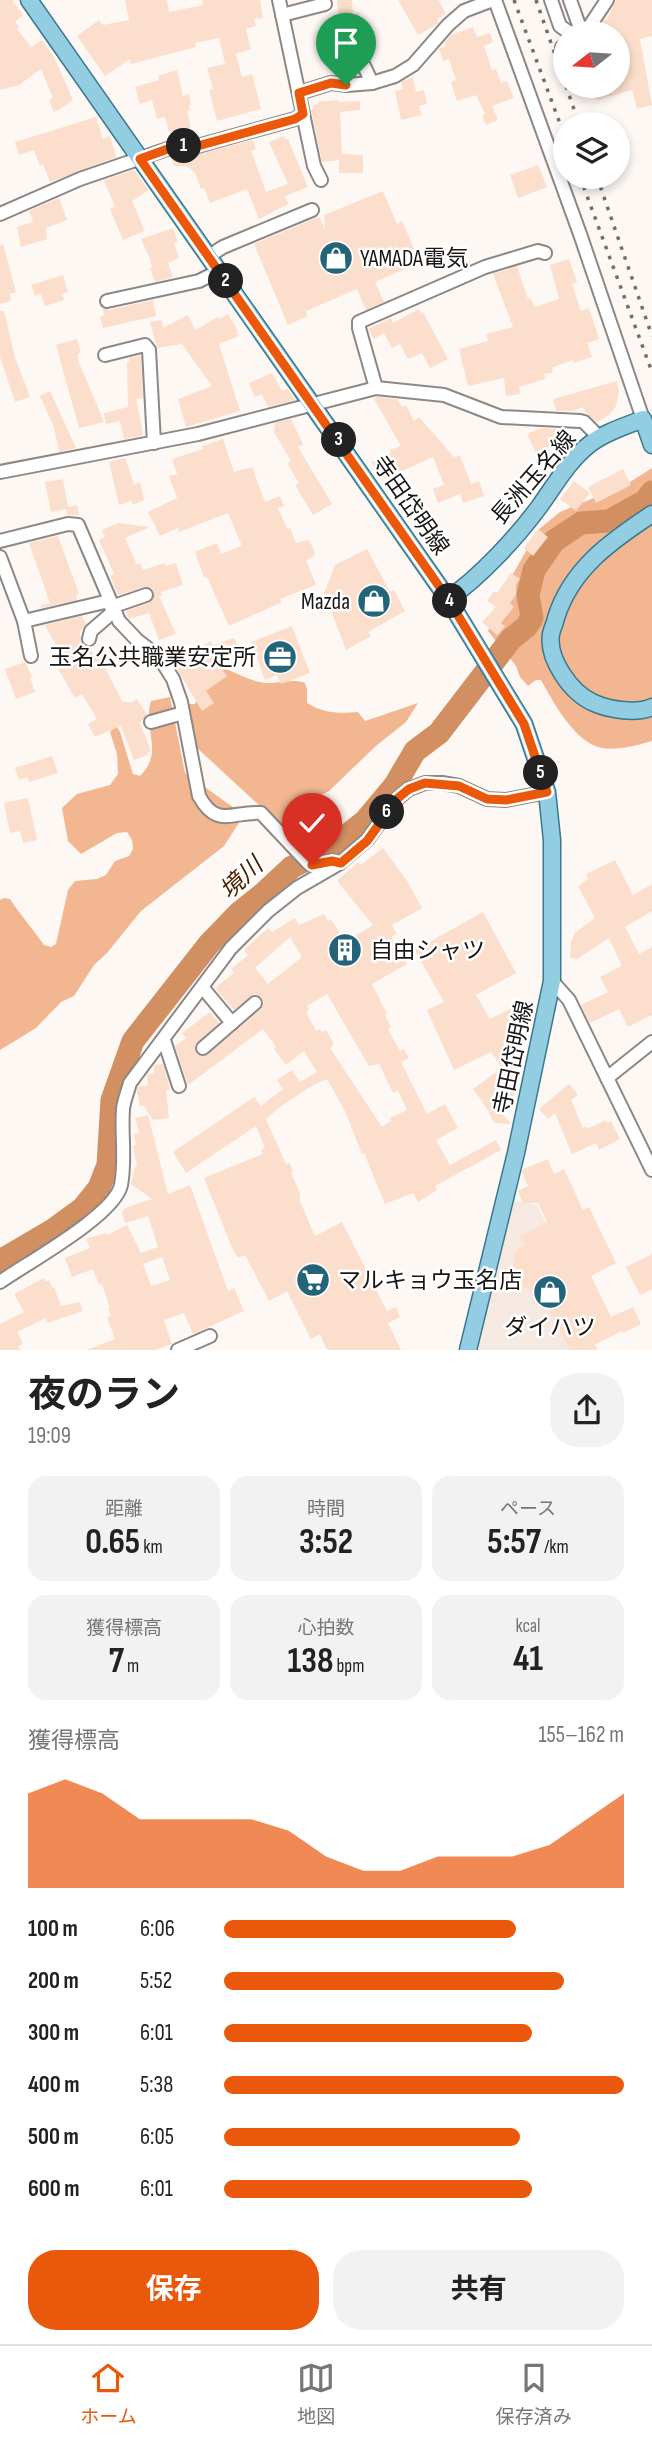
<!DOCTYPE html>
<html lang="ja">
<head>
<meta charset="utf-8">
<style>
  body { margin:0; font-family:"Sofia Sans Condensed","Noto Sans JP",sans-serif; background:#f2f2f2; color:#222; height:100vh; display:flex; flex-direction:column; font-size:26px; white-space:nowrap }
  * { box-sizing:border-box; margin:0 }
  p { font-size:23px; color:#767676 }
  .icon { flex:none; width:38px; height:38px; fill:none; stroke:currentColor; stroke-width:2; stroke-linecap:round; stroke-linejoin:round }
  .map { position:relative; height:1350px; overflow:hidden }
  .details { display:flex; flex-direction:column; background:#fff; flex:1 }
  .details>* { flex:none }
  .needle { width:46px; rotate:253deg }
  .tools { position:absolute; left:553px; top:21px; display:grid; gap:14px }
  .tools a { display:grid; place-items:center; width:77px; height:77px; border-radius:50%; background:#fff; box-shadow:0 4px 10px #0003; font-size:35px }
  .pin { position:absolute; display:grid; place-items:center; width:60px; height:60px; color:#fff; margin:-72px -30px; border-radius:50% 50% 50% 0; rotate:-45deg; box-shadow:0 0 7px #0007 }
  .pin .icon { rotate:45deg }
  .km { position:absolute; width:35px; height:35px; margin:-18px; border-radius:50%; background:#222; color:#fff; font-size:19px; line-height:35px; text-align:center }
  .round { display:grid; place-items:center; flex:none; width:74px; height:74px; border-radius:28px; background:#f2f2f2 }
  .summary { display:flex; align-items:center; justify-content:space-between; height:119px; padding:0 28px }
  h1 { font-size:38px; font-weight:700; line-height:52px }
  .stats { display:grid; grid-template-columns:repeat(3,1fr); gap:10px; height:119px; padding:7px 28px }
  .stats div { display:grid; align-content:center; border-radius:18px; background:#f2f2f2; text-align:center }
  .stats b { font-size:35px; font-weight:700 }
  .stats small { font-size:19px; font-weight:400 }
  .stats p { font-size:19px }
  .chart { height:196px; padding:14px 28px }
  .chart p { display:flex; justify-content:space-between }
  .chart svg { width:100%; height:126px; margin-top:7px; fill:#ea580c; opacity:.7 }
  .primary-button { display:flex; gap:14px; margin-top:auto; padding:14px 28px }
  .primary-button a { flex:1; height:80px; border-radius:28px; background:#ea580c; color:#fff; font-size:28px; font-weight:700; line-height:80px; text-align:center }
  .primary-button a+a { background:#f2f2f2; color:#222 }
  ul { padding:0 28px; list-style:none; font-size:23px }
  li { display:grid; grid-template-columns:112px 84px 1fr; align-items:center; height:52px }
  li i { height:18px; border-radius:9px; background:#ea580c }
  .menu { display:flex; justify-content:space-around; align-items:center; height:98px; border-top:2px solid #e0e0e0; background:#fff; font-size:19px; color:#767676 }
  .menu a { display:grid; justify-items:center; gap:4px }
  .menu .current { color:#ea580c }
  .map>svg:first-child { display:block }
  .built { fill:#f6e9e1 }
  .green { fill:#f2b791 }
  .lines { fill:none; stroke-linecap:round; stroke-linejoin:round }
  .river { stroke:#d28f62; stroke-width:23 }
  .building { fill:#fbdecc; fill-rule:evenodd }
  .minor-casing { stroke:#8d8885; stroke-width:16 }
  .major-casing { stroke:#3a788e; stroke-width:19 }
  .minor { stroke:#fff; stroke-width:12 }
  .major { stroke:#93cde2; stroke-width:16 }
  .rail { stroke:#726f6d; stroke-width:3.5; stroke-dasharray:3.5 7; stroke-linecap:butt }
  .route-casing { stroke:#fff; stroke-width:14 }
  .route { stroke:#ea580c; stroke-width:9 }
  .labels { text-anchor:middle; stroke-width:5; stroke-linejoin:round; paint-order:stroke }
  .poi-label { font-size:23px; fill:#191716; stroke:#fff; text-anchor:start }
  .street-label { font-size:23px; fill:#191716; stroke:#fff }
  .water-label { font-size:24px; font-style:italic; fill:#4c2100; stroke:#fff }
</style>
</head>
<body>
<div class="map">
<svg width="652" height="1350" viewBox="0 0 652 1350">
  <rect width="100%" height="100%" fill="#fef8f5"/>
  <polygon class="built" points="513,1200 537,1205 559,1249 549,1254 598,1350 478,1350"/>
  <g class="green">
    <path d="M652 468V741C638 745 617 751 602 748 576 744 553 702 541 680H536L528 686 520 677 516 666 488 631 509 581 538 530 560 512 627 484Z"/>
    <path d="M226 669C239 674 250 681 265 683 278 684 292 678 305 683L307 689V703C323 713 340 714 358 712L365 721 418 703 406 722 377 745 329 791 312 800 290 834 196 747 186 704H195L214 670Z"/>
    <path d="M170 697 185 773 244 815 224 846 141 911 107 953 94 965 74 996 61 1002 36 1028 0 1050V900L4 898 10 899C21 916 33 929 44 945L51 947 56 944 68 890 75 881 97 879 106 875 115 861 129 856 133 849 132 840 127 832 117 833 81 854 68 841 62 808 77 794 110 785 118 774 117 754 110 732 116 725 120 732 133 774 140 776C165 751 142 730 151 701Z"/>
  </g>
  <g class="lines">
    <polyline class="river" points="0,1261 53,1230 83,1208 99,1188 108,1165 112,1100 133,1041 209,944 239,913 264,893 292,867 332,847 365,821 395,785 415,751 439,733 511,639 526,627 532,618 528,595 534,570 554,541 581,523 609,521 645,501 652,492"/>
  </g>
  <g class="building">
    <polygon points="0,0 12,0 23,15 15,22 19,27 17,29 31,47 42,40 54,57 73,100 59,110 54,112 49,100 53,98 41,69 19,85 0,90"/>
    <polygon points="125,0 167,0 169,12 203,5 202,0 260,0 263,18 254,19 256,26 246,29 251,49 236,54 242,77 252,74 261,109 217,121 209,90 213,89 207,68 225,64 219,38 195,43 196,47 131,64 130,59 105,76 77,36 99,20 103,25 129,20"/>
    <polygon points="337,0 352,0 353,14 359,13 363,45 359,45 360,58 356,63 344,64"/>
    <polygon points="398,0 438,0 446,14 437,19 439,22 436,25 418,35"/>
    <polygon points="616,0 652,0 652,36 640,39 652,105 637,109 632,90 597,100 593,86 618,86 618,33 607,33 603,21 607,19"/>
    <polygon points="473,27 477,37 490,33 493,42 484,46 492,71 496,69 501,83 507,81 514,98 492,106 498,120 486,125 482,115 485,114 476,95 457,101 451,82 456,80 449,59 443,61 439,48 445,47 445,42 451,35"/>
    <polygon points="177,70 183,96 189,94 191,105 189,105 190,111 187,111 191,128 175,133 174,131 169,132 165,117 157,119 152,100 140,104 135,87 159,80 158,76"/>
    <polygon points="413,77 416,92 424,90 427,104 419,106 422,115 401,120 395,91 403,89 401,82"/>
    <polygon points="339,100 339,102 360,101 360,110 340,112 342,154 363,155 363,173 339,173 339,160 322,162 311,110 313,109 313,105 318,104 317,102"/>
    <polygon points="96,117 103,139 110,136 116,157 50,182 43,164 40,166 34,150 19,155 15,142"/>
    <polygon points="284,136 286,140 288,139 308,187 285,196 288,204 259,219 247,189 210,203 204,188 201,189 195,173 187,166 174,166 171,157 196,155 253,140 256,149 251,151 254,159 266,192 288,184 269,142"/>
    <polygon points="538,165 547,187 518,198 510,175"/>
    <polygon points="134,170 149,190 132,201 145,231 123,240 110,209 115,207 104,180"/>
    <polygon points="383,191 397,224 402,221 414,249 408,251 414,265 375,282 384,302 366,310 357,289 306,311 308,316 288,325 254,244 319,217 325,229 324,215"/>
    <polygon points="59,198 67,220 46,228 47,239 21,247 17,227 33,222 29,211"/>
    <polygon points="173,228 177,239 177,242 174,243 179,258 168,263 173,277 155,282 150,268 152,267 150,259 141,239"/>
    <polygon points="3,244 16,292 10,294 11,301 0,304 0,245"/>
    <polygon points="569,259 577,282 572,284 581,311 589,308 599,339 587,343 592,357 574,363 573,360 553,367 552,373 544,374 545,379 519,387 520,394 506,396 504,378 468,386 459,349 488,341 486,334 513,327 493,274 517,266 528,299 530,298 535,307 559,299 550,265"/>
    <polygon points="63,275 68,292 62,294 64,300 45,306 41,294 35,296 31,285"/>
    <polygon points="153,300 156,316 103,328 100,317 104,316 103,308 109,310"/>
    <polygon points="419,309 421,313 423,312 448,359 430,368 422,353 408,359 400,344 392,348 384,333 374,339 368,329 391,318 393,323"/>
    <polygon points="0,311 4,311 15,357 30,397 15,402 0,357"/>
    <polygon points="228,314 238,331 236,332 239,336 219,344 240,411 186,427 178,399 212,386 182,344 157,348 150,322 162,320 163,328 188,315 195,330 218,317 219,319"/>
    <polygon points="77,339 81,353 78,353 78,360 104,422 79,428 56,345"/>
    <polygon points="141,355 143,398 136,399 143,433 141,436 124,439 120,421 106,424 104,413 128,407 127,362 129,362 129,358"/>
    <polygon points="272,373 282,391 288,389 295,400 268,407 262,394 255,397 249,383"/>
    <polygon points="617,381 619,392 616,406 609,415 597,422 587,414 583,407 573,411 556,411 553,399"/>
    <polygon points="50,391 76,448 59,452 54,427 40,396"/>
    <polygon points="377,397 397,399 402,407 406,405 414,421 419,417 454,457 460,456 471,484 479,481 484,496 463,503 460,494 438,503 433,489 444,485 433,457 385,479 371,462 391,453 390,450 401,446 374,399"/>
    <polygon points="291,419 303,444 298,447 332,504 313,515 295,485 299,483 287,463 291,461 274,432 275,423"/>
    <polygon points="541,428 557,429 562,438 550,443 551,445 548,447 554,460 542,466 527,434"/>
    <polygon points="223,439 234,472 252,467 265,502 280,496 284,506 278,508 287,529 290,528 296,543 309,540 315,553 313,557 306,560 316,585 280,599 282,602 229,626 207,577 204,578 195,552 217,543 221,554 242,546 228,513 179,532 178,528 160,536 148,512 177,498 169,476 177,474 172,459 203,449 202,446"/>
    <polygon points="125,458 134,484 140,482 144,500 133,505 131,501 119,505 109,462"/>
    <polygon points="623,469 631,485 596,503 588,487"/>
    <polygon points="63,479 68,507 77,505 79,515 67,515 66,509 51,512 45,482"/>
    <polygon points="574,481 590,493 576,511 560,499"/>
    <polygon points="118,523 150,527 125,538 137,565 140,563 143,570 164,563 166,566 176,563 183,585 161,592 162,595 159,596 176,634 159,640 149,613 129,619 126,611 149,603 154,597 154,593 151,588 144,587 118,595 110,576 114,574 99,540 105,537 102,530"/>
    <polygon points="538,529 548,537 533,556 524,548"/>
    <polygon points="58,536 79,594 76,595 77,600 41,608 41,605 50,603 29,543"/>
    <polygon points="367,549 390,592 394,590 405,611 368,632 371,636 346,650 330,608 317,612 335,565"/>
    <polygon points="511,573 520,579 516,584 516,595 510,603 514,607 501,623 505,626 497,635 482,622 496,607 487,601 494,591 497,593"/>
    <polygon points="82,616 86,624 80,632 82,645 89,648 95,656 98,654 122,701 131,703 137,699 147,715 140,723 151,751 147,753 148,755 134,760 121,726 95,737 88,724 97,719 82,694 75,698 57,667 65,662 45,625"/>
    <polygon points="292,626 310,673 281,684 277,675 265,680 251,642"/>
    <polygon points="234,638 242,653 216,662 227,676 206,691 214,703 202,711 176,667 198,654 196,650 211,641 213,645"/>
    <polygon points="25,662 32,677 30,678 35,692 16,699 5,669"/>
    <polygon points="52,756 58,773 29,782 28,777 19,780 15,768"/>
    <polygon points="28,798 37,840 23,843 20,831 10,833 4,803"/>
    <path d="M383 848 407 881 422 908 392 925 397 934 391 937 407 964 372 984 387 1014 385 1015 391 1027 388 1029 400 1051 404 1049 409 1058 401 1062 427 1114 445 1104 458 1128 436 1140 450 1165 496 1140 501 1150 435 1186 437 1190 418 1202 413 1193 385 1204 364 1153 362 1154 345 1111 327 1079 315 1084 281 1106 266 1119 286 1164 290 1163 293 1172 291 1173 300 1193V1201L315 1236 342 1222 387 1311 396 1307 400 1317 388 1323 401 1350H330L326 1348 320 1334 311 1339 287 1291 269 1301 245 1255 238 1258 233 1250 204 1178 263 1154 261 1150 265 1148 256 1126 186 1173 173 1152 254 1097 261 1106 283 1089 277 1080 292 1070 300 1082 317 1072 304 1051 286 1065 274 1049 276 1047 263 1029 188 1085 175 1046 186 1038 182 1033 210 1012 219 1023 195 1046 197 1054 205 1056 261 1009 264 1002 262 998 254 994 234 1010 215 988 234 973 231 969 248 955 244 950 268 928 272 932 295 918 299 925 324 914 328 921 331 919 345 942 373 925 337 881 358 862 361 865ZM290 937 302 957 268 984 255 968ZM327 994 369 1066 379 1064 393 1093 398 1090 407 1110 390 1118 391 1121 382 1127 330 1048 334 1044 326 1030 322 1032 319 1029 316 1031 306 1012 309 1010 307 1006Z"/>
    <polygon points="615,860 633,895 652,884 652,911 625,927 639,954 652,947 652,1015 628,1027 619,1009 590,1023 581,1005 608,992 600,977 622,966 609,938 577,959 570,958 571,942 575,933 595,918 578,886 588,879 586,875 588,873"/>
    <polygon points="483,912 516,973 476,995 490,1019 525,1002 511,1084 517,1092 497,1107 511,1124 494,1123 488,1110 473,1089 502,1068 491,1052 454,1070 427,1010 444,1002 415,950"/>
    <polygon points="163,1064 170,1090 166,1091 169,1118 153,1120 143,1105 140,1107 137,1091 138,1087 148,1085 147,1075 154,1073 154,1065"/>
    <polygon points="569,1084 578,1095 571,1100 583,1128 586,1126 587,1129 606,1120 607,1123 611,1121 620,1139 599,1150 596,1143 572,1154 555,1113 548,1119 539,1109"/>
    <path d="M148 1115 168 1194 190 1185 228 1291 234 1288 244 1311 193 1334 184 1313 164 1320 172 1344 155 1350H87L115 1339 107 1317 111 1316 108 1309 110 1308 102 1284 99 1285 93 1269 72 1277 65 1258 90 1248 86 1239 106 1233 107 1235 127 1225 141 1253 158 1247 148 1216 125 1223 122 1213 125 1208 152 1199 131 1184 135 1167 137 1166 133 1146 136 1145 134 1134 139 1133 135 1118ZM162 1257 170 1280 151 1286 143 1264Z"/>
    <polygon points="548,1159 554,1174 564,1169 583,1210 589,1207 616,1263 591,1276 611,1317 633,1307 641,1324 623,1333 622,1331 594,1345 596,1350 570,1350 543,1297 524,1287 522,1283 520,1293 502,1289 505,1278 521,1282 513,1265 516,1250 525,1245 520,1236 547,1222 538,1203 523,1203 518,1191 528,1186 522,1172 523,1169"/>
    <polygon points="652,1254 652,1289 640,1295 626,1267"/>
    <polygon points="44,1278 46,1282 49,1280 52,1288 54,1287 61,1306 80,1302 83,1311 47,1323 46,1318 17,1332 23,1344 18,1346 20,1350 0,1350 0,1324 24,1312 14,1294"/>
  </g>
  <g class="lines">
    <g class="minor-casing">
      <g id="minor">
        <polyline points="279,0 314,166 321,180"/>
        <polyline points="495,0 580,234 643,419"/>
        <polyline points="551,0 560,26 570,33 581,31 585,33"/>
        <polyline points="570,0 581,31"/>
        <polyline points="282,15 325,4"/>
        <polyline points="585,33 607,0"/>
        <polyline points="562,47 565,46"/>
        <polyline points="364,66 372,83"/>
        <polyline points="299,93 331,83 347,85 372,83 395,76 413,65 448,25 464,11 493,0"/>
        <polyline points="0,214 80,179 176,146 194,147 295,119 303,114"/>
        <polyline points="209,256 223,247 312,210"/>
        <polyline points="107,301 199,281 219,271"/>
        <polyline points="105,355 145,345 149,350 154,443"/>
        <polyline points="376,388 359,328 359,322 485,267 538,251 545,253"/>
        <polyline points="0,472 198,434 376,388 444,395 501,417 580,421 584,422 599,437"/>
        <path d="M0 541 68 524 78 525 119 621 137 640 159 657 173 679 181 702 199 796C217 829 232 811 261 813L309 864 332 861 340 863"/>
        <polyline points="0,557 24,621 31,656"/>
        <polyline points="111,607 146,595"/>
        <polyline points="24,621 109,601"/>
        <polyline points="89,639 91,631 113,612"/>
        <polyline points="151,722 183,713"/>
        <polyline points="552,981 569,1000 652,1170"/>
        <polyline points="203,988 232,1023"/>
        <polyline points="164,1040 179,1086"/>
        <polyline points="203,1048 255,1003"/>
        <polyline points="607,1078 652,1042"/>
        <path d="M0 1282C27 1263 115 1215 121 1185 126 1160 121 1134 123 1109 124 1100 128 1091 130 1083L231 948 268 911 297 888 340 863 367 840 398 798 409 789 425 783H442L459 786 487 799 506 800 547 792"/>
        <polyline points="178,1350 210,1336"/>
      </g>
    </g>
    <g class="major-casing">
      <g id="major">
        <polyline points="29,0 448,599 524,724 547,792 552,840 552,981 516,1153 468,1350"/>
        <path d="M652 514C611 541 571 569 556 618 555 623 552 629 551 634 547 659 571 693 594 703 610 710 637 714 652 707"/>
        <path d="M448 599C479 578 517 537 539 507 555 485 568 461 590 444 605 432 626 426 643 419L652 445"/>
      </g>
    </g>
    <use href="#minor" class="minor"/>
    <use href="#major" class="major"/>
    <g class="rail">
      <polyline points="514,0 565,137"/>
      <polyline points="536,0 565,83"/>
      <polyline points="566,86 579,124"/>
      <polyline points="580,177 652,372"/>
      <polyline points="597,177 652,336"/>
    </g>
  </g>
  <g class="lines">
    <g class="route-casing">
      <polyline id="route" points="312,865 332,861 341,863 367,841 398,798 409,789 425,783 459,786 487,799 506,800 547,792 524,724 448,599 140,159 176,146 194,147 295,119 303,114 299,93 331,83 346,85"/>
    </g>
    <use href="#route" class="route"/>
  </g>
  <defs>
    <g id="shop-disc" transform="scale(1.75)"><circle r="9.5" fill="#246479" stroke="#fff"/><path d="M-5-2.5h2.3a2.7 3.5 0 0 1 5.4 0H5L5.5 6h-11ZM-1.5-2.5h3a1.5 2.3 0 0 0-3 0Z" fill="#fff"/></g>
    <g id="office-disc" transform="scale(1.75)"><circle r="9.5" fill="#246479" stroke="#fff"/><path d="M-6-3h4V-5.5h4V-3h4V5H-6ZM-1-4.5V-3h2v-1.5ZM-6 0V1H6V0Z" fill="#fff"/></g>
    <g id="building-disc" transform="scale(1.75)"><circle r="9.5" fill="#246479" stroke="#fff"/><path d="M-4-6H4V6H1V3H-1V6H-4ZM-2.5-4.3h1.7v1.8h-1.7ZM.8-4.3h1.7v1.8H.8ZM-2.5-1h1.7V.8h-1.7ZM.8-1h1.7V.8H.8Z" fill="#fff"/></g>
    <g id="supermarket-disc" transform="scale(1.75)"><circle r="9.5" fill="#246479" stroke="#fff"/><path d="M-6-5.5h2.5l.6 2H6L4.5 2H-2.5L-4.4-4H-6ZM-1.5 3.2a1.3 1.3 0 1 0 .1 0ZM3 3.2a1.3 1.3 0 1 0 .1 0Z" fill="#fff"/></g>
  </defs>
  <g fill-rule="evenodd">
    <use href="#shop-disc" x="336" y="258"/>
    <use href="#shop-disc" x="374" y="601"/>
    <use href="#office-disc" x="280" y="657"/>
    <use href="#building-disc" x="345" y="950"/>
    <use href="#supermarket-disc" x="313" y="1280"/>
    <use href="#shop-disc" x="550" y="1292"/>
  </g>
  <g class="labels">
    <g class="poi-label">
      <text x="360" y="266">YAMADA電気</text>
      <text x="350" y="609" text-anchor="end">Mazda</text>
      <text x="256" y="665" text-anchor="end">玉名公共職業安定所</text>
      <text x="370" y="958">自由シャツ</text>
      <text x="338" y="1288">マルキョウ玉名店</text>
      <text x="550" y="1335" text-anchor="middle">ダイハツ</text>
    </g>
    <g class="street-label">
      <text transform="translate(533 477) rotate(-49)" y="8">長洲玉名線</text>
      <text transform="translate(411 505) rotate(55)" y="8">寺田岱明線</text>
      <text transform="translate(513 1057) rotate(-78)" y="8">寺田岱明線</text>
    </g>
    <g class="water-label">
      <text transform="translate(241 878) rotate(-43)" y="8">境川</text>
    </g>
  </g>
</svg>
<div class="tools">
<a><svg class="needle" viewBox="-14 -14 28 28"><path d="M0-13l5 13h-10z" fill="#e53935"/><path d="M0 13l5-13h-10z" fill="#767676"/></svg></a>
<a><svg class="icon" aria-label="layers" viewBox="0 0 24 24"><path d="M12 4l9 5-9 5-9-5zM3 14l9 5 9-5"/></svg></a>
</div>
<div class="pin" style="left:346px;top:85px;background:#1e9e55"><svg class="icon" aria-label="arrive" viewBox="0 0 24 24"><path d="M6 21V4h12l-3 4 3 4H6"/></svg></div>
<div class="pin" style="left:312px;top:865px;background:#d93025"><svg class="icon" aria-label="check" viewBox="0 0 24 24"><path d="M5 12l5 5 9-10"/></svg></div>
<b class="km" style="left:184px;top:146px">1</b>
<b class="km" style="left:226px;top:281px">2</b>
<b class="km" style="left:339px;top:440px">3</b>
<b class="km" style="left:450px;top:601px">4</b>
<b class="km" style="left:541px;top:773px">5</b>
<b class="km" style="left:387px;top:812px">6</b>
</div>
<section class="details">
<div class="summary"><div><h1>夜のラン</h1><p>19:09</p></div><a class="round"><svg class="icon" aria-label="share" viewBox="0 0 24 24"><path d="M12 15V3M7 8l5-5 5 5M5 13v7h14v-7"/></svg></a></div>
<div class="stats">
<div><p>距離</p><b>0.65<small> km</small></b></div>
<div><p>時間</p><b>3:52</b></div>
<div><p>ペース</p><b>5:57<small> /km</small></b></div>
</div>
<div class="stats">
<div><p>獲得標高</p><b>7<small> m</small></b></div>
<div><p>心拍数</p><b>138<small> bpm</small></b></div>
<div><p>kcal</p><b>41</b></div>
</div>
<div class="chart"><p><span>獲得標高</span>155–162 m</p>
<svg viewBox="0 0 160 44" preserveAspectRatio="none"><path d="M0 44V11L10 6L20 11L30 20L40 20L50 20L60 20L70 24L80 33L90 38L100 38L110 33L120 33L130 33L140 29L150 20L160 11V44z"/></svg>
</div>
<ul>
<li><b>100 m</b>6:06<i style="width:73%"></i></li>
<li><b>200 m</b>5:52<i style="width:85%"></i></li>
<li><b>300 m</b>6:01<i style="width:77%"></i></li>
<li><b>400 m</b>5:38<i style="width:100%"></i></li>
<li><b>500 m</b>6:05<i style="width:74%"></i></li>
<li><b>600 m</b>6:01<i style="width:77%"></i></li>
</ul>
<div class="primary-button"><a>保存</a><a>共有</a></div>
</section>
<nav class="menu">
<a class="current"><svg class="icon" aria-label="home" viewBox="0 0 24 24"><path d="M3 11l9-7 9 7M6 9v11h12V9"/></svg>ホーム</a>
<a><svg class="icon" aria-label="map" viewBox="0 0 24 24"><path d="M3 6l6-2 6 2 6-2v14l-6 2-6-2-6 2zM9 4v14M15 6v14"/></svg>地図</a>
<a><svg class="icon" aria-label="saved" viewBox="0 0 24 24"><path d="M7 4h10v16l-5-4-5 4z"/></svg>保存済み</a>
</nav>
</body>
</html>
